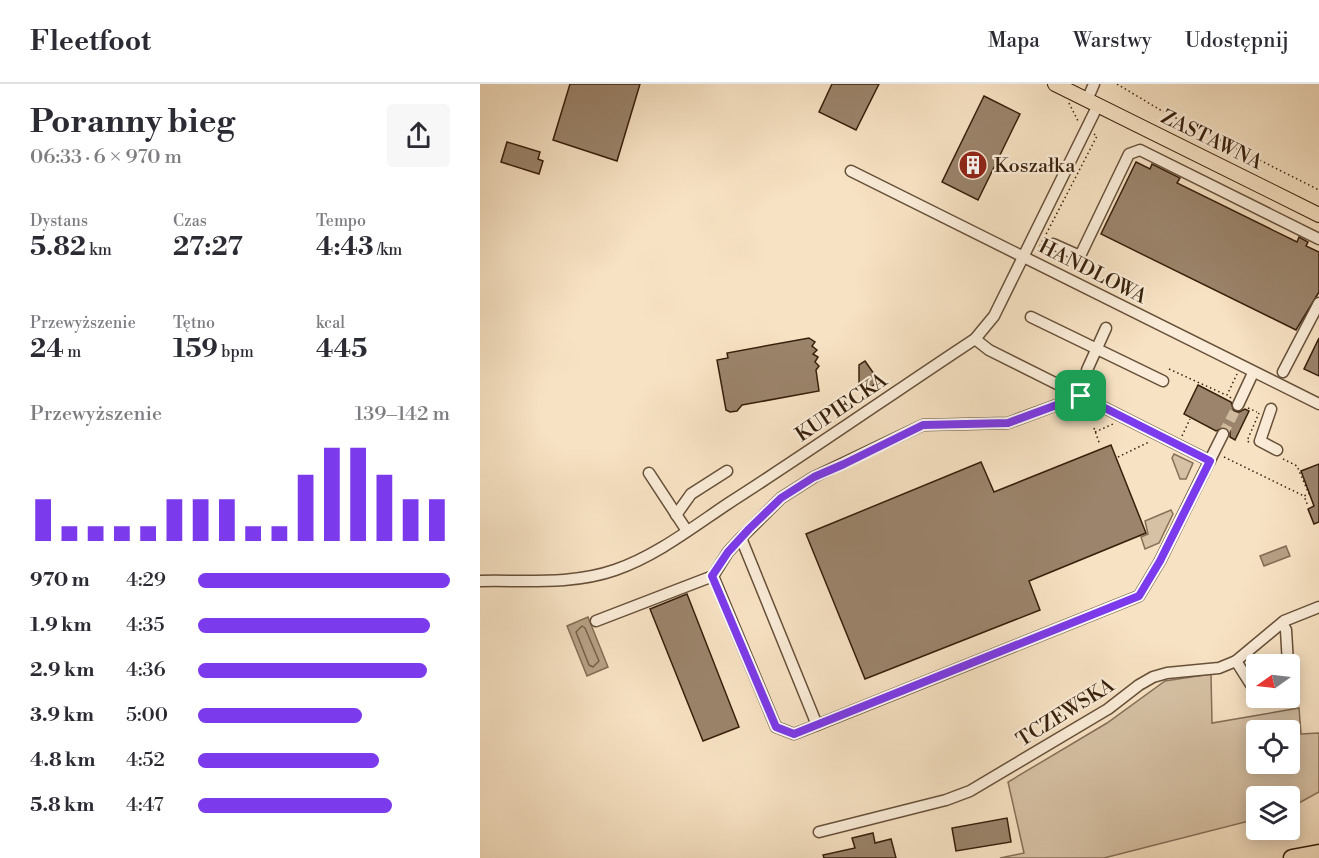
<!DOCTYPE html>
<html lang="pl">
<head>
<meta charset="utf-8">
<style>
  body { margin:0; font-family:"Libre Bodoni",serif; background:#f7f7f7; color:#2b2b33; height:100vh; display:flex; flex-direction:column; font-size:22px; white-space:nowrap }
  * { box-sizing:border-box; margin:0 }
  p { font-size:20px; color:#7c7c81 }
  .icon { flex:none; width:33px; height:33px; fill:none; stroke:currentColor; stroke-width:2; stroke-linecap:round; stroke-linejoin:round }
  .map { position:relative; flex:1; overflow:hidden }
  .sheet { display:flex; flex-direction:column; background:#fff; width:480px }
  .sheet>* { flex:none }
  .needle { width:39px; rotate:256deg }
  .buttons { position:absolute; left:766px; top:570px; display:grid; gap:12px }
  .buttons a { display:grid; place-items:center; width:54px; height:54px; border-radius:6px; background:#fff; box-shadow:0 3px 15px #0003; font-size:30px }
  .pin { position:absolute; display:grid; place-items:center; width:51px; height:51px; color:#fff; margin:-26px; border-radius:12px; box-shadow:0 3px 9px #0006 }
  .round { display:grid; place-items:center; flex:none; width:63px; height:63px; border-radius:6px; background:#f7f7f7 }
  .head { display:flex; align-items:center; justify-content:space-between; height:102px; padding:0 30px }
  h1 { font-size:33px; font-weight:700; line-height:45px }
  .metrics { display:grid; grid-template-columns:repeat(3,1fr); gap:9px; height:102px; padding:6px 30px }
  .metrics div { display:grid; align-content:center }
  .metrics b { font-size:26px; font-weight:700 }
  .metrics small { font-size:16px; font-weight:400 }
  .metrics p { font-size:16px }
  .chart { height:168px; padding:12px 30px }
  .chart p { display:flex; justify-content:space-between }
  .chart svg { width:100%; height:108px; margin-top:6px; stroke:#7c3aed; stroke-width:6 }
  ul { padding:0 30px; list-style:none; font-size:20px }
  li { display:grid; grid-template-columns:96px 72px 1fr; align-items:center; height:45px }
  li i { height:15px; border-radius:8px; background:#7c3aed }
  header { display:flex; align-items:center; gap:36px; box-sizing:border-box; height:84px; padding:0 30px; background:#fff; border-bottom:2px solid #e1e1e2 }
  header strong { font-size:28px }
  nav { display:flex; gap:33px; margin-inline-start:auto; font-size:21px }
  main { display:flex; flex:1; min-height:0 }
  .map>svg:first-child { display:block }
  .green { fill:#d6c1a4; stroke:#867058; stroke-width:1.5; fill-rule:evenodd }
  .water { fill:#b6a084; stroke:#836c54; stroke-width:1.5 }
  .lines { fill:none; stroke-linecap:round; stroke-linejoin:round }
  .shore { stroke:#766048; stroke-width:1.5 }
  .building { fill:#9b846b; stroke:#371f0b; stroke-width:1.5 }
  .minor-tunnel { stroke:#d1bb9e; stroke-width:10; stroke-dasharray:10 5; stroke-linecap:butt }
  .minor-casing { stroke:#675039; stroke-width:13 }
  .major-casing { stroke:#371f0b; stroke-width:16 }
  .highway-casing { stroke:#371f0b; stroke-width:19 }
  .path { stroke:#371f0b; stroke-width:1.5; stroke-dasharray:1.5 3; stroke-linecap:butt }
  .minor { stroke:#faecd8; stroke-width:10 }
  .major { stroke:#f7e2c3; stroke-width:14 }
  .highway { stroke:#f7e2c3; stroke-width:16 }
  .route-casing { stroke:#fff; stroke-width:12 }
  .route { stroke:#7c3aed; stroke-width:8 }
  .labels { text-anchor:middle; stroke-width:4.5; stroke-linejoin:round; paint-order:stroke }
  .street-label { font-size:20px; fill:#371f0b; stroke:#faecd8 }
  .poi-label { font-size:20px; fill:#371f0b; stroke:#faecd8; text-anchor:start }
</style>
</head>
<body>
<header>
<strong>Fleetfoot</strong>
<nav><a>Mapa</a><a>Warstwy</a><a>Udostępnij</a></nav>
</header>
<main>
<section class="sheet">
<div class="head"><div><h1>Poranny bieg</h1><p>06:33 · 6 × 970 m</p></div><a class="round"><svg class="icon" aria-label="share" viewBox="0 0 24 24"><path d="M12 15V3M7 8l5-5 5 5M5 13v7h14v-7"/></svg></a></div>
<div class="metrics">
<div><p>Dystans</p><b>5.82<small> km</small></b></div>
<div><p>Czas</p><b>27:27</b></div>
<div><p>Tempo</p><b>4:43<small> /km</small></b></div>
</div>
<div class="metrics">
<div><p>Przewyższenie</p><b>24<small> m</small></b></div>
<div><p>Tętno</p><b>159<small> bpm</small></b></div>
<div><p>kcal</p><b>445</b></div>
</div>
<div class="chart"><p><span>Przewyższenie</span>139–142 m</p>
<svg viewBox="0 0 160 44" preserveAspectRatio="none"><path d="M5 44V27M15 44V38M25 44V38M35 44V38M45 44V38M55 44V27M65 44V27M75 44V27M85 44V38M95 44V38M105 44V17M115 44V6M125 44V6M135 44V17M145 44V27M155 44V27"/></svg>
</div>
<ul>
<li><b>970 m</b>4:29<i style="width:100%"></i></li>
<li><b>1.9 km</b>4:35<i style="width:92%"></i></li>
<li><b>2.9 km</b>4:36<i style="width:91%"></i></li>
<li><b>3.9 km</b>5:00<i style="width:65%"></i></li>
<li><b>4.8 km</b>4:52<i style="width:72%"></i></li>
<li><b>5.8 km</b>4:47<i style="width:77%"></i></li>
</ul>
</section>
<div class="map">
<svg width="839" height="774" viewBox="0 0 839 774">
  <rect width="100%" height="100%" fill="#f7e2c3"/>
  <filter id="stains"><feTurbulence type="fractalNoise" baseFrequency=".00333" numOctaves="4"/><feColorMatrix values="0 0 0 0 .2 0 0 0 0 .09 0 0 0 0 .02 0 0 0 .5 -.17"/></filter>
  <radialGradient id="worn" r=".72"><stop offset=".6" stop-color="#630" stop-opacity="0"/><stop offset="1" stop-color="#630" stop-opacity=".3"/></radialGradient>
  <g class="green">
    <polygon points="694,370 713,379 706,395 700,395 692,374"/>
    <polygon points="691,426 693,430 679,459 665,465 661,453 668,450 665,437"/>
    <path d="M731 590 732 639 819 624 821 650 839 649V708L810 724V712H777V735L624 774H520L544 769 528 698 627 639 685 597ZM777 646H810V680H777Z"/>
  </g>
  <g class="water">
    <polygon points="806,462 810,472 784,482 780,472"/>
    <polygon points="108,533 128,583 107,592 87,542"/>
  </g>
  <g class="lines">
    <polygon class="shore" points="102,542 105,544 119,577 113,583 109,581 96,548"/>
  </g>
  <g class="building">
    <polygon points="90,0 160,0 137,77 73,56"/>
    <polygon points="352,0 399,0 376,46 339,28"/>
    <polygon points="504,12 540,30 498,116 462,98"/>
    <polygon points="27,58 60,68 58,75 63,77 59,90 21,78"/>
    <polygon points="656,78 670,85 672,80 700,94 697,99 817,158 819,153 828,158 826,162 839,168 839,208 816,246 621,150"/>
    <polygon points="329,254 335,258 332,262 337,266 333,270 338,273 335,278 339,282 336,286 339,307 262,321 257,327 250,328 246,326 237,276 248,274 247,269"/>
    <polygon points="839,254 839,292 824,285"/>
    <polygon points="385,277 399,297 384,308 379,302 379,281"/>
    <polygon points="718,301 751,318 754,327 759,328 765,325 769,327 755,356 750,353 750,346 746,343 736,347 704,330"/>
    <polygon points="631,361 666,449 549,497 560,526 385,595 326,450 501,378 514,408"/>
    <polygon points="839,380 839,438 834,440 828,425 834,422 821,387"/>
    <polygon points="207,510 259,643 223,657 170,525"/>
    <polygon points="527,734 531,758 476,767 472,744"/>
    <polygon points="393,749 395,759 411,755 416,774 344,774 343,771 375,764 372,754"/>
  </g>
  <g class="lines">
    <polyline class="minor-tunnel" points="743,350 758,321"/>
    <g class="minor-casing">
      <g id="minor">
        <polyline points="607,16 614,0"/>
        <polyline points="371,87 839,320"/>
        <polyline points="573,160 600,172 649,70 660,66 839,155"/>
        <polyline points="551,233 683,297"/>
        <polyline points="495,255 509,266 601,312"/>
        <polyline points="607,286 626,244"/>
        <polyline points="803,288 839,219"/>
        <polyline points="758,321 773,289"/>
        <polyline points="791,325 780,357 797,366"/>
        <polyline points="730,377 601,312 528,339 443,341 334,393 301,414 261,454 337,641 659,512 680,477 734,368 743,350"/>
        <polyline points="169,389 207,447"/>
        <polyline points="196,431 211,410 247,387"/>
        <polyline points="261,454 248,468 233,492 296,643 314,650 337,641"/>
        <path d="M0 497C45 496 92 501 135 486 176 472 213 443 249 419 332 366 413 309 495 255L514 232 618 21"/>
        <polyline points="116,537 233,492"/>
        <polyline points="802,539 806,546 808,580"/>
        <polyline points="756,577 777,610"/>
        <polyline points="780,614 799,614"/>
        <polyline points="339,748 466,716 490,707 628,625 659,601 673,593 687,589 739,584 756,577 804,537 839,523"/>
      </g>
    </g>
    <g class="major-casing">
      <polyline id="major" points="575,0 839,131"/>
    </g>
    <g class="highway-casing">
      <polyline id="highway" points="812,774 839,769"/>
    </g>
    <g class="path">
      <polyline points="637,0 682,27 839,106"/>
      <polyline points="589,19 599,39"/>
      <polyline points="560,162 617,52 614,50"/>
      <polyline points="689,285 746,311"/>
      <polyline points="751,314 747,311 757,290"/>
      <polyline points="768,324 777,328"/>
      <polyline points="614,344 620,361"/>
      <polyline points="615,348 633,340"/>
      <polyline points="702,352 710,335"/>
      <polyline points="769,358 767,357 779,329"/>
      <polyline points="638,373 669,358"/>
      <polyline points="744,373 824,412"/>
      <polyline points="803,375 817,382 829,410 824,412 828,422"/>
    </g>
    <use href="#minor" class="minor"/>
    <use href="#major" class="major"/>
    <use href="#highway" class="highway"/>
  </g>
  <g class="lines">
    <g class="route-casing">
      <polygon id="route" points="601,312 730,377 680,477 659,512 314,650 296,643 232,492 248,468 269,445 301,414 334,393 364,380 443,341 528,339"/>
    </g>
    <use href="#route" class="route"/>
  </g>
  <defs>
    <g id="building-disc" transform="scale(1.5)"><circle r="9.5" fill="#8f2418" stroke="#faecd8"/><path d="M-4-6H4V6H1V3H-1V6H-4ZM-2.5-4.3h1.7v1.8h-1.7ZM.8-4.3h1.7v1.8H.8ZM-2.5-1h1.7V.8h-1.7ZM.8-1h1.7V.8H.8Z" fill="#fff"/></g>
  </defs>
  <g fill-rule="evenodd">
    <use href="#building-disc" x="493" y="81"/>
  </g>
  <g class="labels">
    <g class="street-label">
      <text transform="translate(732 55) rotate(26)" y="7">ZASTAWNA</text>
      <text transform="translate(613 187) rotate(27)" y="7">HANDLOWA</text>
      <text transform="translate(361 323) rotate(-34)" y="7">KUPIECKA</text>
      <text transform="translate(585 628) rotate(-32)" y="7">TCZEWSKA</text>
    </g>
    <g class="poi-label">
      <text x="514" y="88">Koszałka</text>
    </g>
  </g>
  <rect width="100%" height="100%" filter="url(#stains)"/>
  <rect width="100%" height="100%" fill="url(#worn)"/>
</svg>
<div class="buttons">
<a><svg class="needle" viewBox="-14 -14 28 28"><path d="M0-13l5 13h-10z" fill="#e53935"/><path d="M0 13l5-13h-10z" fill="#7c7c81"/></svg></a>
<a><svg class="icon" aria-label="locate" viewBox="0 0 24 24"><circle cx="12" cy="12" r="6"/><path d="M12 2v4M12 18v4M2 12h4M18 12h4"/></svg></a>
<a><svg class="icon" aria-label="layers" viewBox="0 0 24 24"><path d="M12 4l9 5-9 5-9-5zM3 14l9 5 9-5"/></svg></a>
</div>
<div class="pin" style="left:601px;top:312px;background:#1e9e55"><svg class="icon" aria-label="arrive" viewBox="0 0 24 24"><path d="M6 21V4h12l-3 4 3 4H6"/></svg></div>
</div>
</main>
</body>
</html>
